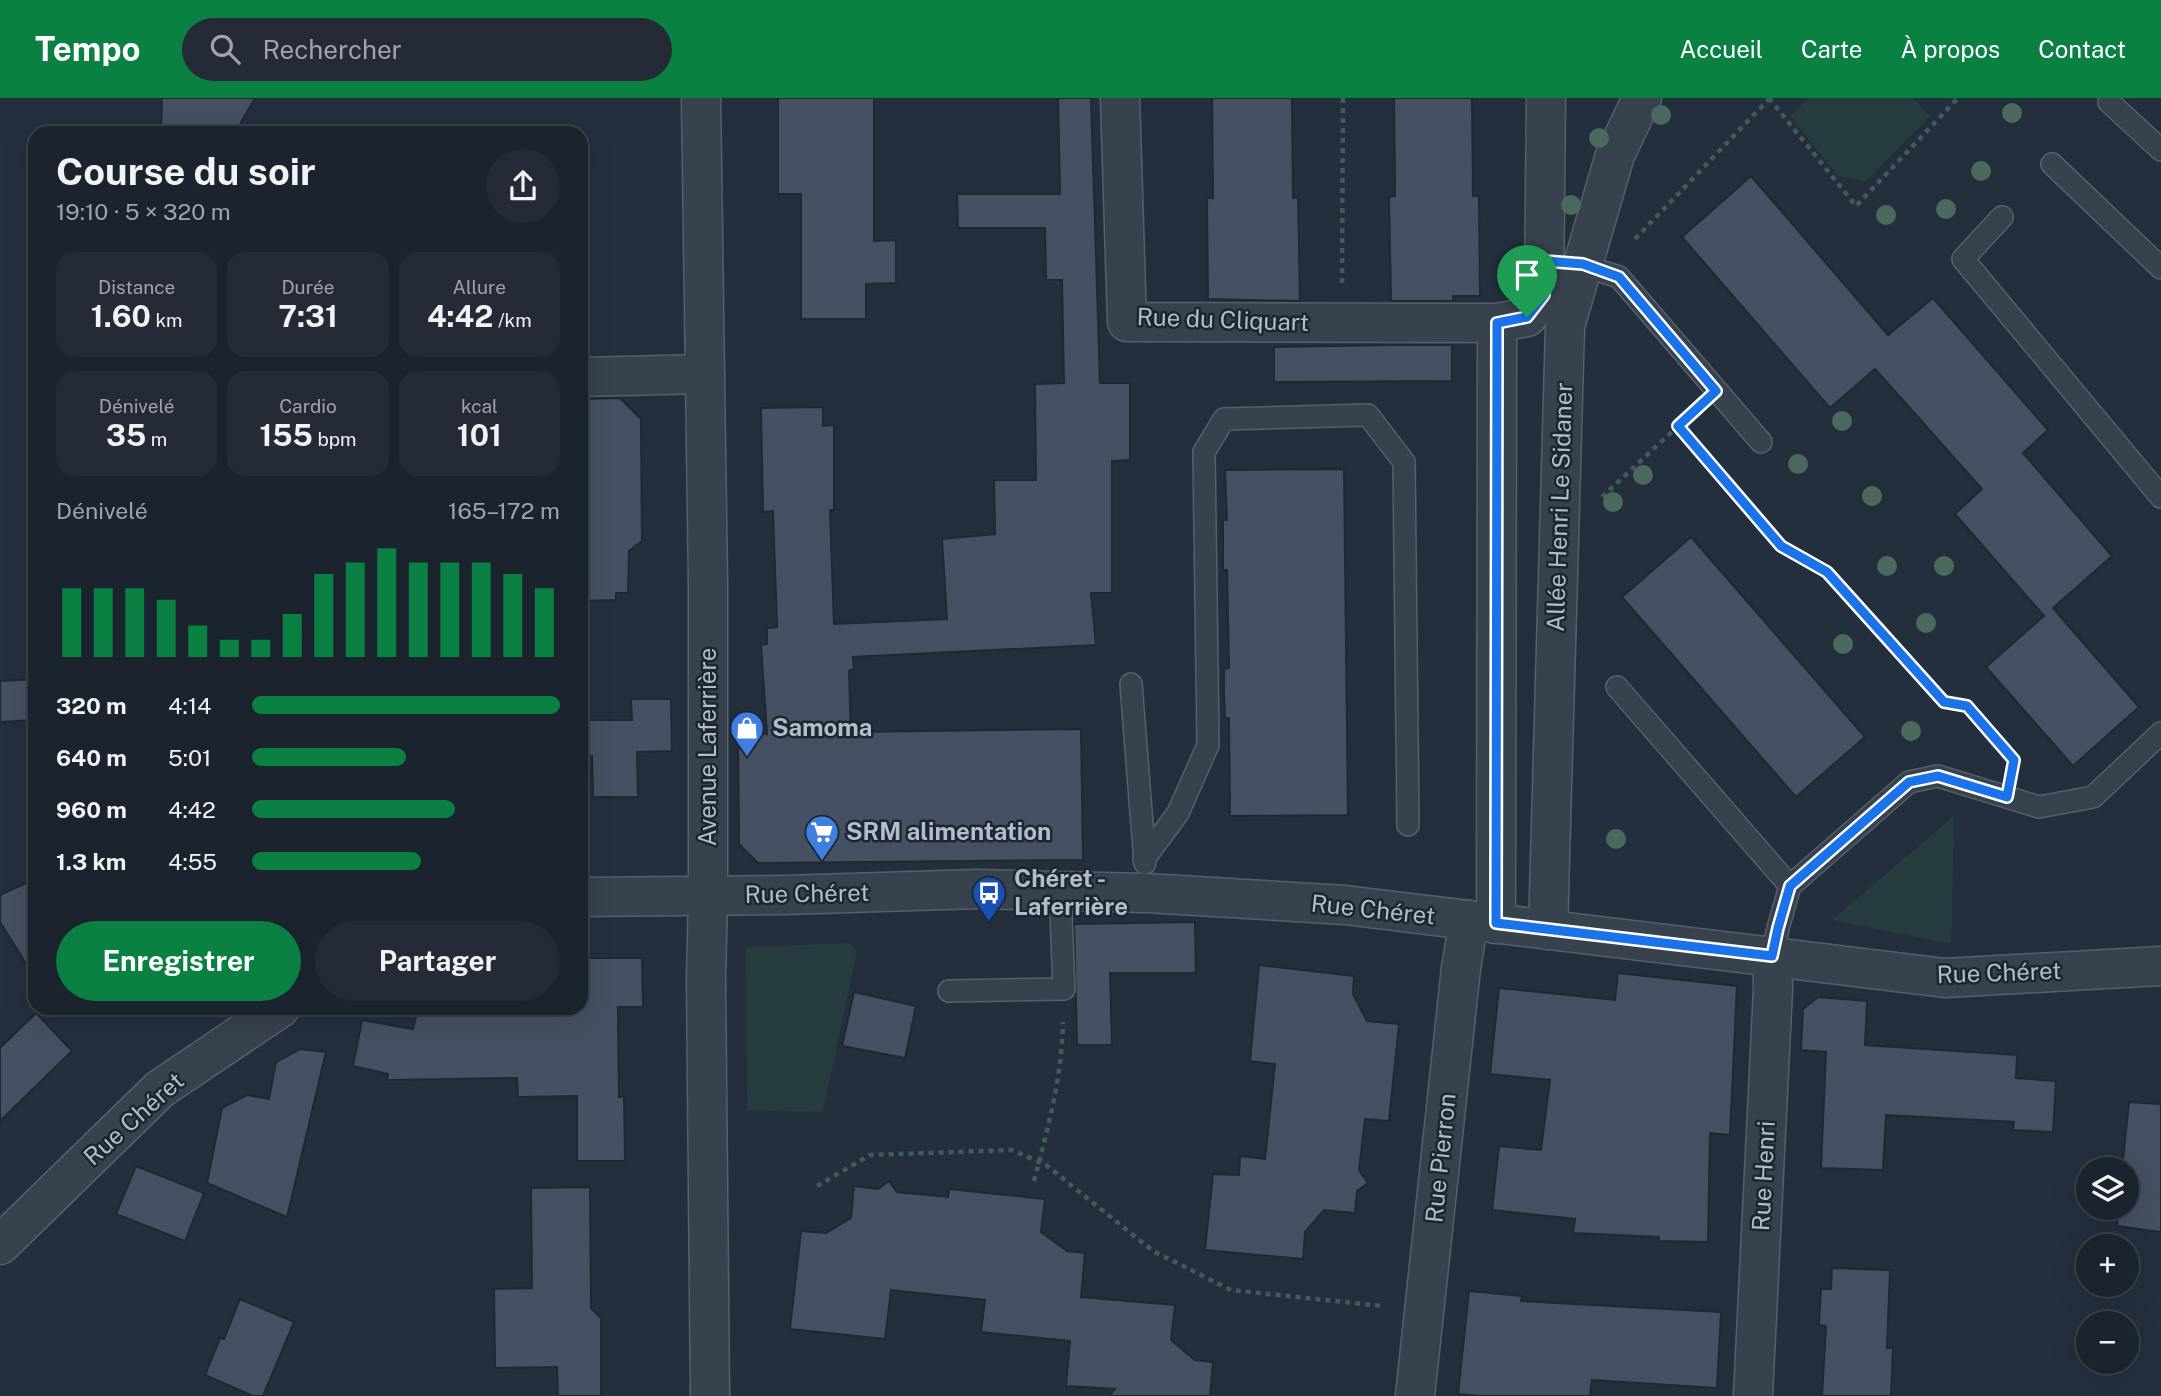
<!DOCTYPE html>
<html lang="fr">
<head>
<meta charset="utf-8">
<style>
  body { margin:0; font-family:"Public Sans",sans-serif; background:#242b36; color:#f1f3f6; height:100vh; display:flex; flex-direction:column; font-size:26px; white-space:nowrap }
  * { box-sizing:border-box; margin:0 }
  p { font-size:23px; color:#a0a4aa }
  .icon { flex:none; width:38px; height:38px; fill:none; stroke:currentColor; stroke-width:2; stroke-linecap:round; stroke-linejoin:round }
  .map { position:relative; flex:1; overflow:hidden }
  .side { position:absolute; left:28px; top:28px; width:560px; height:889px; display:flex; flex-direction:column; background:#1b232e; border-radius:21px; box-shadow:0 7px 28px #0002,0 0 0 2px #39404a }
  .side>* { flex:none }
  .tools { position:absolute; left:2076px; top:1059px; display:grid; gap:14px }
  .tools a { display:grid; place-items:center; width:63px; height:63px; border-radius:50%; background:#1b232e; box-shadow:0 7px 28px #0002,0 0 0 2px #39404a; font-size:35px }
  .pin { position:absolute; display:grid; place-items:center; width:60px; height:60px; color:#fff; margin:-72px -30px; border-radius:50% 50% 50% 0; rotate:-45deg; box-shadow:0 0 7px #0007 }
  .pin .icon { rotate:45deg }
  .round { display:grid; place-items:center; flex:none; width:74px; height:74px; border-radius:37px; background:#242b36 }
  .overview { display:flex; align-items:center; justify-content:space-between; height:119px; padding:0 28px }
  h1 { font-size:38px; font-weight:700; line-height:52px }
  .stats { display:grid; grid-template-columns:repeat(3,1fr); gap:10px; height:119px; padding:7px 28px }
  .stats div { display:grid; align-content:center; border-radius:18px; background:#242b36; text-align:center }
  .stats b { font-size:30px; font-weight:700 }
  .stats small { font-size:19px; font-weight:400 }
  .stats p { font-size:19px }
  .chart { height:196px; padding:14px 28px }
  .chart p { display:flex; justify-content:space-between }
  .chart svg { width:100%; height:126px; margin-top:7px; stroke:#0b8043; stroke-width:6 }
  .button { display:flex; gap:14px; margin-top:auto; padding:14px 28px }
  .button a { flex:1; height:80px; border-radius:42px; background:#0b8043; color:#fff; font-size:28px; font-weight:700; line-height:80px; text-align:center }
  .button a+a { background:#242b36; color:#f1f3f6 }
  ul { padding:0 28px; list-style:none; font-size:23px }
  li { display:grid; grid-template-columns:112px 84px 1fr; align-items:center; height:52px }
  li i { height:18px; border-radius:9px; background:#0b8043 }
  header { display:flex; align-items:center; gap:42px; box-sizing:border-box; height:98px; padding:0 35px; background:#0b8043; color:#fff }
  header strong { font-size:33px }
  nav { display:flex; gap:38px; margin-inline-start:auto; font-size:24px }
  .search { width:490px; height:63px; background:#242b36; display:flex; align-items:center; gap:18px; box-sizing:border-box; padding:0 24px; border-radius:38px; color:#a0a4aa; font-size:26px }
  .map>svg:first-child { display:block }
  .green { fill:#263c3f }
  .building { fill:#455162; stroke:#1f2835; stroke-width:2 }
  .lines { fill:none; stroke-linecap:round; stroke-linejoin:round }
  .lane-casing { stroke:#565f6c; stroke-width:24 }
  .street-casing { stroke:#565f6c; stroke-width:41 }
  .path { stroke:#44595c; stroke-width:4.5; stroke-dasharray:5 5; stroke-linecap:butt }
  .lane { stroke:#38414e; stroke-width:21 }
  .street { stroke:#38414e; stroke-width:38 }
  .tree { fill:#4b6a5d }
  .route-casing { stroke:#fff; stroke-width:14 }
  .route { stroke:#1a73e8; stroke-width:9 }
  .labels { text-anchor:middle; stroke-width:5; stroke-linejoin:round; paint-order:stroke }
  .street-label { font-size:24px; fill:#b4bcc9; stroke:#1d2633 }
  .poi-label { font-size:24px; font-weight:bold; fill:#b4bcc9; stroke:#1d2633; text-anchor:start }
</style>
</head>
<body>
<header>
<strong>Tempo</strong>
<div class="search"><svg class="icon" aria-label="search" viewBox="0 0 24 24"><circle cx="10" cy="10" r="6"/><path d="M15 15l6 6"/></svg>Rechercher</div>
<nav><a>Accueil</a><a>Carte</a><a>À propos</a><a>Contact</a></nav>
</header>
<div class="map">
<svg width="2161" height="1298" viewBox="0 0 2161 1298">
  <rect width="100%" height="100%" fill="#242f3e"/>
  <g class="green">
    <polygon points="1809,0 1913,0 1930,18 1866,83 1838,78 1790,18"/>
    <polygon points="1954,718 1951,846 1832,822"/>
    <polygon points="850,845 857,853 823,1014 747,1012 746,849"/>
  </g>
  <g class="building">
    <polygon points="162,0 255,0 235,35 161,35"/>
    <polygon points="778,0 874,0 874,143 896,142 896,185 866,186 866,221 801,221 801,96 778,96"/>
    <polygon points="1058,0 1091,0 1100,285 1130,285 1130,362 1112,363 1112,495 1091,495 1096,547 853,559 854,571 849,573 851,634 1081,631 1083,762 758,765 739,746 738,636 767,636 761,547 767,546 767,530 777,529 773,413 763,414 761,310 823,309 823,328 834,327 834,412 830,412 834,526 947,521 942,441 995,436 994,382 1036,382 1035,286 1064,285 1062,182 1046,182 1045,130 958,130 957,96 1060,96"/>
    <polygon points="1212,0 1292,0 1293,100 1298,99 1300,203 1208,201 1207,100 1213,100"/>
    <polygon points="1394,0 1472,0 1473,98 1479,98 1480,198 1453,198 1453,203 1391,203 1389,99 1395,98"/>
    <polygon points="1751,78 1888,237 1933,200 2048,332 2023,355 2112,458 2053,510 2139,609 2073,668 1986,569 2044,518 1955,416 1982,391 1875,271 1830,310 1682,139"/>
    <polygon points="1392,247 1452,247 1452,283 1274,284 1274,249"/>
    <polygon points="620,300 641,321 642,443 629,453 628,495 616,495 616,502 581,503 581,301"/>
    <polygon points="1344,371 1348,717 1230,718 1229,620 1225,620 1224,595 1224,571 1229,570 1227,472 1223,472 1223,422 1227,422 1225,372"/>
    <polygon points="1691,439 1865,639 1796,699 1622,499"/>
    <polygon points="35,581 35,622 0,624 0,583"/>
    <polygon points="631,601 671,601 672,653 637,654 638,699 593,699 592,658 581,659 581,622 632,622"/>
    <polygon points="35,781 35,880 0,824 0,797"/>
    <polygon points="1195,824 1196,875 1110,875 1112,947 1077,947 1074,826"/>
    <polygon points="581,860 642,860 643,909 618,909 619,999 624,998 625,1063 577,1063 577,998 518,999 517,980 387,982 388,976 353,968 362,922 413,931 418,910 581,910"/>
    <polygon points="1259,867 1354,878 1353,896 1367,923 1399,926 1389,1023 1365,1021 1359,1072 1368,1085 1357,1093 1355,1115 1324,1112 1305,1134 1303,1161 1205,1152 1213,1076 1239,1077 1240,1058 1265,1061 1275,966 1250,963"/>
    <polygon points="1618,875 1737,888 1730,1037 1710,1035 1708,1144 1659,1143 1659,1139 1573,1135 1575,1121 1492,1112 1499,1048 1541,1052 1550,982 1490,976 1499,890 1615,902"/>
    <polygon points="854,894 916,908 905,960 842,948"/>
    <polygon points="1818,899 1867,903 1865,947 2017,957 2016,980 2056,983 2053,1034 2013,1032 2014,1024 1886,1017 1883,1072 1821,1070 1826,954 1801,952 1803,911"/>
    <polygon points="36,915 72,953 0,1023 0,950"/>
    <polygon points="300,951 326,954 287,1119 207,1085 222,1010 247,997 269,1001 276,964"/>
    <polygon points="2129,1004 2161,1006 2161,1134 2117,1128 2119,1110 2126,1110 2126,1071 2122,1071"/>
    <polygon points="136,1068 204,1095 185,1143 116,1116"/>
    <polygon points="889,1083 897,1094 948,1099 949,1091 1045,1101 1041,1134 1067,1153 1085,1155 1081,1199 1175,1207 1171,1242 1195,1262 1213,1264 1210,1298 1109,1298 1115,1291 1066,1288 1070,1243 981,1234 985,1202 891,1192 885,1241 790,1231 801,1133 826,1135 851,1120 854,1088 878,1091"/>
    <polygon points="590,1089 591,1210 601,1220 601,1298 558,1298 557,1269 495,1270 494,1191 532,1190 531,1090"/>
    <polygon points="1832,1170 1890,1172 1887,1250 1893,1250 1891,1298 1822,1298 1826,1228 1819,1227 1821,1191 1831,1191"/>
    <polygon points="1469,1193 1522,1198 1521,1203 1721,1214 1717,1290 1592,1282 1590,1298 1479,1298 1458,1296"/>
    <polygon points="240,1201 294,1224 263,1298 253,1298 205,1277 220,1240 224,1241"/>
  </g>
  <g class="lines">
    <g class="lane-casing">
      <g id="lane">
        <polyline points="2109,4 2161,52"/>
        <polyline points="2052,66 2161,170"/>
        <polyline points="2002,119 1963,161 2161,399"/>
        <polyline points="1575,165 1619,179 1761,344"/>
        <polyline points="1131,586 1145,765"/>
        <polyline points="1617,589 1790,788"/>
        <polyline points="1144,761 1178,715 1208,647 1204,354 1224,321 1368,317 1404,364 1408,727"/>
        <polyline points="1772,858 1778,830 1790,788 1909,684 1938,678 2039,709 2093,699 2161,635"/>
        <polyline points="949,893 1064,891 1060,793"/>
      </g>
    </g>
    <g class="street-casing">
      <g id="street">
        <polyline points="701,0 708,488 708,798 706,882 710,1298"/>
        <polyline points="1120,0 1127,224 1497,225"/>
        <polyline points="581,279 705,276"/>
        <polyline points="581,799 785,797 977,791 1147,795 1345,807 1945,880 2161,868"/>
        <polyline points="1496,826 1497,225 1527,219 1544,196 1546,0"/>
        <polyline points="1548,832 1565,228 1615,57 1642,0"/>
        <polyline points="0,1147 160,991 280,910"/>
        <polyline points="1415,1298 1461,870 1469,822"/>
        <polyline points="1753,1298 1773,891 1772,858"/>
      </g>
    </g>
    <g class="path">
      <polyline points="1769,0 1856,108 1958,0"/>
      <polyline points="1635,141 1769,1"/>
      <polyline points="1342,185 1343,0"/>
      <polyline points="1678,328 1781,448 1827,474 1944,604 1967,608 2014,662 2013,668"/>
      <polyline points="1602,399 1693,314"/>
      <path d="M1034 1083C1048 1031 1062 977 1063 924"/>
      <polyline points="817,1088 870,1057 1012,1052 1046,1067 1153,1153 1231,1192 1382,1208"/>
    </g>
    <use href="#lane" class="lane"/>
    <use href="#street" class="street"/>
  </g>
  <g class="tree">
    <circle cx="2012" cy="15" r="10"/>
    <circle cx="1661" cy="17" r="10"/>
    <circle cx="1599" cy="40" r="10"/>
    <circle cx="1981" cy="73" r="10"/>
    <circle cx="1571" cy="107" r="10"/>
    <circle cx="1946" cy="111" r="10"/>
    <circle cx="1886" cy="117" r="10"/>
    <circle cx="1842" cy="323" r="10"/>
    <circle cx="1798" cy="366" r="10"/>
    <circle cx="1643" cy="377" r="10"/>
    <circle cx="1872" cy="398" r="10"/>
    <circle cx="1613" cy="404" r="10"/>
    <circle cx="1887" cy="468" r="10"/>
    <circle cx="1944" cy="468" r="10"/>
    <circle cx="1926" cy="525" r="10"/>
    <circle cx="1843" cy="546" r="10"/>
    <circle cx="1911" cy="633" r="10"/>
    <circle cx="1616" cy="741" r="10"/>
  </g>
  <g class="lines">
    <g class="route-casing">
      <polygon id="route" points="1545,163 1583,166 1619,179 1716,293 1678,328 1781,448 1827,474 1944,604 1967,608 2014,662 2007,699 1938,678 1909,684 1790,788 1778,830 1772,858 1496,825 1497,225 1527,219 1544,197"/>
    </g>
    <use href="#route" class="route"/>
  </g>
  <defs>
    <g id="shop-pin" transform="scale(1.75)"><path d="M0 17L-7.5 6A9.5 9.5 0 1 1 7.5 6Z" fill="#3f7fe0" stroke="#1d2633"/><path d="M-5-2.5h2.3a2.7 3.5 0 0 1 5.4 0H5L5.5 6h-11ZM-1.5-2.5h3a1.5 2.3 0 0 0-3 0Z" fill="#fff"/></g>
    <g id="supermarket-pin" transform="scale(1.75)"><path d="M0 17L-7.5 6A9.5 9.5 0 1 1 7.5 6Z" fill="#3f7fe0" stroke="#1d2633"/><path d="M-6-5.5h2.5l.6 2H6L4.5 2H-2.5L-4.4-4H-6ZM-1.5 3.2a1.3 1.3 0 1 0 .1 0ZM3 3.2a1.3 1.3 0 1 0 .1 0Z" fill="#fff"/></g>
    <g id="bus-pin" transform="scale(1.75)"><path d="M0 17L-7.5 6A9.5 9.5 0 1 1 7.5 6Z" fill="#1a4fb4" stroke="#1d2633"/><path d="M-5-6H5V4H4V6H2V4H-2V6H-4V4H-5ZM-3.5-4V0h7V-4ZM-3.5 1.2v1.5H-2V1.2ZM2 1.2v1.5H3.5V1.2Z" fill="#fff"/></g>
  </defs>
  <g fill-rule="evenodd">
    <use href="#shop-pin" x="747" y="630"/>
    <use href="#supermarket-pin" x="822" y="734"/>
    <use href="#bus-pin" x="989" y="795"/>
  </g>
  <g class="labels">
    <g class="street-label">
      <text transform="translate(1223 222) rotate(2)" y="8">Rue du Cliquart</text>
      <text transform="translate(1560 409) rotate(-88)" y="8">Allée Henri Le Sidaner</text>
      <text transform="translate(708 649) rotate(-90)" y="8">Avenue Laferrière</text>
      <text transform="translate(807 796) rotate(-1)" y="8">Rue Chéret</text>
      <text transform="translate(1373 812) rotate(6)" y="8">Rue Chéret</text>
      <text transform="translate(1999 875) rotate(-2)" y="8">Rue Chéret</text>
      <text transform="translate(134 1021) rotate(-42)" y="8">Rue Chéret</text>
      <text transform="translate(1441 1060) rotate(-84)" y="8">Rue Pierron</text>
      <text transform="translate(1764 1078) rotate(-87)" y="8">Rue Henri</text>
    </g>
    <g class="poi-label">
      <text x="772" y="638">Samoma</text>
      <text x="846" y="742">SRM alimentation</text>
      <text x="1014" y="789">Chéret -<tspan x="1014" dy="28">Laferrière</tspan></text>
    </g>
  </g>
</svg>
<div class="tools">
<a><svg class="icon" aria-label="layers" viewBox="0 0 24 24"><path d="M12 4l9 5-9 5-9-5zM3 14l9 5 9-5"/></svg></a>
<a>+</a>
<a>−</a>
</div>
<div class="pin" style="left:1527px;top:219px;background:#1e9e55"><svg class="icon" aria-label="arrive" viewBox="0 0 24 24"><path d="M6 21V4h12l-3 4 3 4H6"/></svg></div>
<section class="side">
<div class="overview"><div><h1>Course du soir</h1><p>19:10 · 5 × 320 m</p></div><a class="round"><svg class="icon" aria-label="share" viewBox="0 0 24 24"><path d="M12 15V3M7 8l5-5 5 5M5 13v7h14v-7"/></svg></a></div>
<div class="stats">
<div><p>Distance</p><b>1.60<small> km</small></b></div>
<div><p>Durée</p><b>7:31</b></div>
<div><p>Allure</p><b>4:42<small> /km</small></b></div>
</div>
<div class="stats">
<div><p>Dénivelé</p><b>35<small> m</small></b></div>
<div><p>Cardio</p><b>155<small> bpm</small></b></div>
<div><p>kcal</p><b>101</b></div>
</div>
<div class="chart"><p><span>Dénivelé</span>165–172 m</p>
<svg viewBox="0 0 160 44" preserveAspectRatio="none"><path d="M5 44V20M15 44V20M25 44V20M35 44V24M45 44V33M55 44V38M65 44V38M75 44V29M85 44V15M95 44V11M105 44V6M115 44V11M125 44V11M135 44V11M145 44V15M155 44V20"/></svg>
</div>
<ul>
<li><b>320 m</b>4:14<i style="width:100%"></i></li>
<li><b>640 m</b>5:01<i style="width:50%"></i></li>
<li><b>960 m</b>4:42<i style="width:66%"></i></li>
<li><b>1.3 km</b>4:55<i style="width:55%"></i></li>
</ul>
<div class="button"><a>Enregistrer</a><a>Partager</a></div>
</section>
</div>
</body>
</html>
